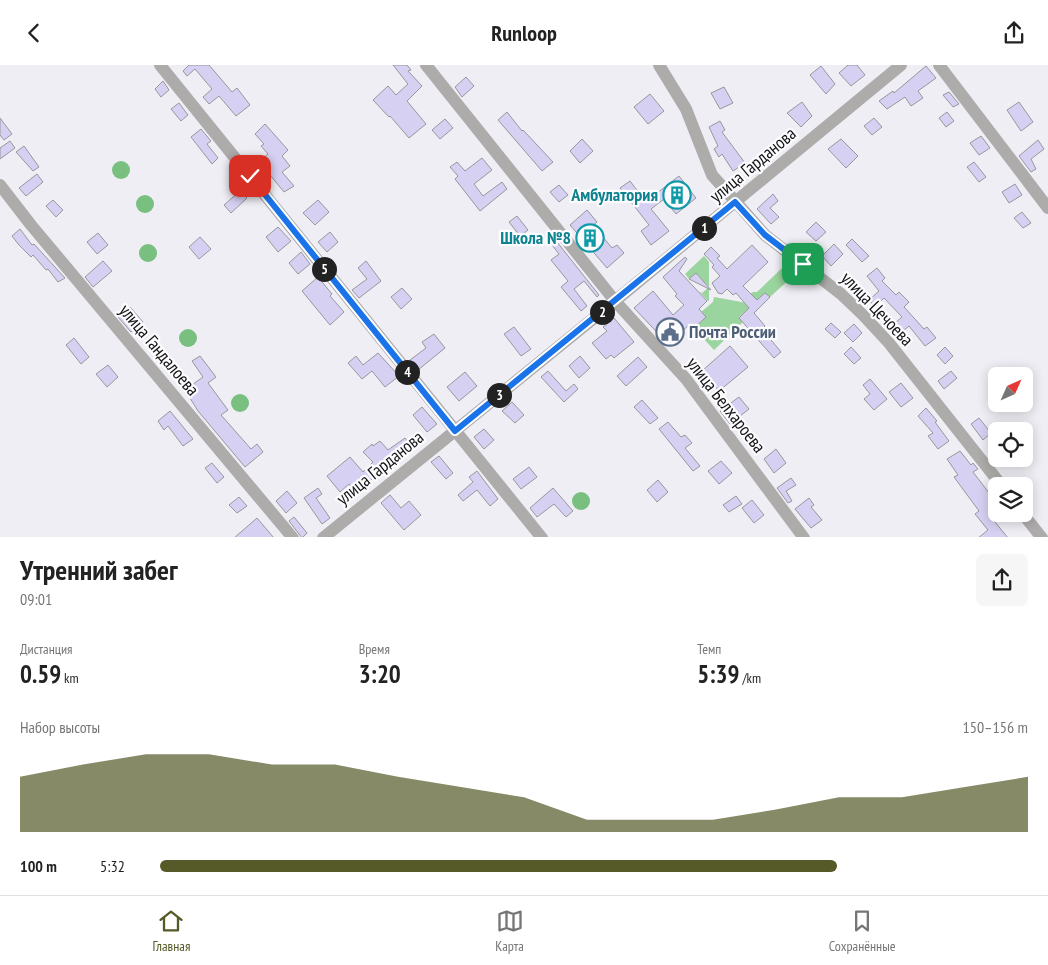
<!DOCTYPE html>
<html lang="ru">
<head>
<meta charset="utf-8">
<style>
  body { margin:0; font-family:"PT Sans Narrow",sans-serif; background:#f6f6f6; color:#222; height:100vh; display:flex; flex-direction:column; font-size:19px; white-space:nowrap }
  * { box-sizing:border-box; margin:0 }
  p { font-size:16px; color:#767676 }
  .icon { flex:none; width:28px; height:28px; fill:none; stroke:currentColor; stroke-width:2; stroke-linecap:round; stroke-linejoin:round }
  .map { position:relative; height:472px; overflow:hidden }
  .sheet { display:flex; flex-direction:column; background:#fff; flex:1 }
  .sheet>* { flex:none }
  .needle { width:32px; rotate:45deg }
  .tools { position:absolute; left:988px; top:302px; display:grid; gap:10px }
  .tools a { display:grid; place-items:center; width:45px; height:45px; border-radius:8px; background:#fff; box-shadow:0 2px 12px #0003; font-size:25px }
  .pin { position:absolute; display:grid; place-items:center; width:42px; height:42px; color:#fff; margin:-21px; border-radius:10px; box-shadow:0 2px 8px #0006 }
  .km { position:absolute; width:25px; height:25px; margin:-12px; border-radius:50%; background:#222; color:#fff; font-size:14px; line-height:25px; text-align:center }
  .round { display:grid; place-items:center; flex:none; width:52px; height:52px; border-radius:8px; background:#f6f6f6 }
  .overview { display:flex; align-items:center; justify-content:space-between; height:85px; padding:0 20px }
  h1 { font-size:28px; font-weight:700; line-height:38px }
  .figures { display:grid; grid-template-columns:repeat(3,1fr); gap:8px; height:85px; padding:5px 20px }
  .figures div { display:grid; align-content:center }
  .figures b { font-size:25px; font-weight:700 }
  .figures small { font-size:14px; font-weight:400 }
  .figures p { font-size:14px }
  .chart { height:140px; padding:10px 20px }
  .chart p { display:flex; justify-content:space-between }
  .chart svg { width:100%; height:90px; margin-top:5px; fill:#555a28; opacity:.7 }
  ul { padding:0 20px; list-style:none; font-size:16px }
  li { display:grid; grid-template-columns:80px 60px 1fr; align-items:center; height:38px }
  li i { height:12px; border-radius:6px; background:#555a28 }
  header { display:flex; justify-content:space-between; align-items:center; height:65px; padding:0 20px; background:#fff; font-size:22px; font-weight:700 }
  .menu { display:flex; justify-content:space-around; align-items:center; height:70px; border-top:1px solid #e0e0e0; background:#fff; font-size:14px; color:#767676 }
  .menu a { display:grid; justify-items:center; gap:2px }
  .menu .current { color:#555a28 }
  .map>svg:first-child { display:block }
  .green { fill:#9ad49e }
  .forest { fill:#79c080 }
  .building { fill:#d6d1f3; stroke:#97979c }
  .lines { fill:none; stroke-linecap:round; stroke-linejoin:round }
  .minor { stroke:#aeabab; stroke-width:12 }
  .route-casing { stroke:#fff; stroke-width:10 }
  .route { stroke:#1a73e8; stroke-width:6 }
  .labels { text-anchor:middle; stroke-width:4.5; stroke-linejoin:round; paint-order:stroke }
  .street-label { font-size:18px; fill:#131214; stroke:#fcfcff }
  .culture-label { font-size:18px; font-weight:bold; fill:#0d838f; stroke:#fcfcff; text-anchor:end }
  .service-label { font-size:18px; font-weight:bold; fill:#4e5e75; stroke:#fcfcff; text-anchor:start }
</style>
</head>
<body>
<header><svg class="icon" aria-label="back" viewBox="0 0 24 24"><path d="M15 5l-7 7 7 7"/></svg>Runloop<svg class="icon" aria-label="share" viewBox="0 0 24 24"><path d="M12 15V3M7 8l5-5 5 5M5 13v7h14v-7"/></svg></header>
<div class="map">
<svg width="1048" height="473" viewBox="0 0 1048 473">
  <rect width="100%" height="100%" fill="#efeef4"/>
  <g class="green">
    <polygon points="704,191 709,197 709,236 708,236 699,226 702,228 709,222 696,208 689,214 685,209"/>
    <polygon points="783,202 792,212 770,232 765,228 753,239 749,230 753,227 757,227"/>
    <polygon points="714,232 747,238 750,242 739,252 743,257 714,285 694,263 706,252 701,247 713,237"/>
  </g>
  <g class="forest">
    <circle cx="121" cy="105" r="9"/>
    <circle cx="145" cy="139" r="9"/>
    <circle cx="148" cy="188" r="9"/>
    <circle cx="188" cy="273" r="9"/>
    <circle cx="240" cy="338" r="9"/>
    <circle cx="581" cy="436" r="9"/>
  </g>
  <g class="building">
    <polygon points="189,0 209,0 232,27 237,23 250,40 236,51 219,31 209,39 203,32 212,24 195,4 187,11 183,6"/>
    <polygon points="393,0 407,0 411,5 408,6 422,21 407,36 426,59 409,73 390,51 389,52 373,35 388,21 396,30 408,19"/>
    <polygon points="848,0 857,0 865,10 851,21 839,8"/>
    <polygon points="821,1 835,19 826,29 810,10"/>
    <polygon points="926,1 936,13 918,26 923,33 911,41 905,32 887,44 879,36 893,26 894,28"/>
    <polygon points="466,12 474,21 462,32 455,22"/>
    <polygon points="163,16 169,25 161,32 155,24"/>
    <polygon points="724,22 733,38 720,44 711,28"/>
    <polygon points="949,27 959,39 953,42 943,30"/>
    <polygon points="650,29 664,46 648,59 634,42"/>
    <polygon points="802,37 812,51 801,62 787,48"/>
    <polygon points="1019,37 1033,57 1021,66 1007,45"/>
    <polygon points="179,38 188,50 181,56 171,44"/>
    <polygon points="507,47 522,66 523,65 553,97 542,106 498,55"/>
    <polygon points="947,47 954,56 946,62 939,53"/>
    <polygon points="0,53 12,69 4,75 0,70"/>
    <polygon points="874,53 882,62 872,70 864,61"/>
    <polygon points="445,54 453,63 440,74 432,65"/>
    <polygon points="720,56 725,65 722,67 745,98 733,106 722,89 719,92 714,84 718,81 709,62"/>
    <polygon points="265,59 288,85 282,91 290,101 282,107 294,121 284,127 265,104 261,108 254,101 268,89 261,81 264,79 255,69"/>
    <polygon points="201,64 211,76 207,79 218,93 212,99 191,72"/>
    <polygon points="981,71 990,83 979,90 970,78"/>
    <polygon points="582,74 593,86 580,98 570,86"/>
    <polygon points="841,74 858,91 846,103 828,84"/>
    <polygon points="1038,75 1044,84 1031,94 1036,104 1031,107 1019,91"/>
    <polygon points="10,76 15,83 0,94 0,83"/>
    <polygon points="24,81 39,102 33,106 16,87"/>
    <polygon points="482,93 492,105 474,119 483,131 502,117 507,124 480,146 455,114 458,111 450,102 457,97 465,106"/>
    <polygon points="974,97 986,112 979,117 967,102"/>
    <polygon points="37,109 43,117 26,131 19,123"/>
    <polygon points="679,111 696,133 676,149 664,134 651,144 669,166 651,180 641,166 649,160 620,123 630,116 643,133 649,129 652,132"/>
    <polygon points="1015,119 1022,130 1009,138 1002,127"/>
    <polygon points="559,120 568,130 559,137 550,127"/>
    <polygon points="240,126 247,133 231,148 224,140"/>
    <polygon points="773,129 778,136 770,143 779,152 771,159 757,144"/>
    <polygon points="53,135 63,145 56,152 46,141"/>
    <polygon points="318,135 329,147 315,160 303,148"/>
    <polygon points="587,145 597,157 593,160 612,183 617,180 624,188 607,203 570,160"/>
    <polygon points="1022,147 1031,158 1023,163 1014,153"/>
    <polygon points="517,151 528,165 520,171 509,157"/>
    <polygon points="816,157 826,167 816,176 806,167"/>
    <polygon points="278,162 291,176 278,187 266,172"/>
    <polygon points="20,164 32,180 34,179 65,213 58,217 48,204 46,205 33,190 31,192 19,180 12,171"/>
    <polygon points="330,167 338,177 327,187 318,177"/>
    <polygon points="98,168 108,180 97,189 87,177"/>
    <polygon points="200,172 211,184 199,194 189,182"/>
    <polygon points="852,174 869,191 862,197 846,180"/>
    <polygon points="557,177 599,230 597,232 584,216 574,224 587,241 581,246 561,222 568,216 551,195 559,189 552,180"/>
    <polygon points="834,179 843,189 831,201 822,191"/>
    <polygon points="752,180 768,197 743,221 757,235 765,228 770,232 754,248 765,261 762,264 781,287 774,293 739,253 749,243 736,228 733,230 727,224 722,229 718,228 712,218 720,211 712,202 714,200 704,189 711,182 720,191 717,193 727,204"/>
    <polygon points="301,187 310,199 298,209 289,198"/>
    <polygon points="685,192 687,194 679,206 707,236 699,244 706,252 694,263 690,259 668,279 634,243 653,226 673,250 684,240 675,231 677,229 663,212"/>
    <polygon points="103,196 112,206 93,222 85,212"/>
    <polygon points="366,196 381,216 359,233 352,225 367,214 358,203"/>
    <polygon points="877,203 885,213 882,216 896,230 899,227 909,237 904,242 924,264 927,262 936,273 925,281 909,261 903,266 895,258 902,252 884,233 875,242 869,235 879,226 867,211"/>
    <polygon points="696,208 711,225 689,214"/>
    <polygon points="318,212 332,229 330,231 344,247 330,260 302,226"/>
    <polygon points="402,223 412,234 401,244 391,232"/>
    <polygon points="130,242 143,257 131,267 118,252"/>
    <polygon points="614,253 634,277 614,293 611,290 606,294 592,278 607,266 603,262"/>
    <polygon points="831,258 841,267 835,273 825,264"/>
    <polygon points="854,259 862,268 853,277 844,268"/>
    <polygon points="514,262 531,284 521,291 504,269"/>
    <polygon points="434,269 445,283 418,305 410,295 426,283 422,277"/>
    <polygon points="74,273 89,292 81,299 66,280"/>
    <polygon points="730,281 748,302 719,326 702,306"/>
    <polygon points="851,282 861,293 854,299 844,289"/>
    <polygon points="945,282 953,291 945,299 937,290"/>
    <polygon points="378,288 399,311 385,322 372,306 362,314 348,298 356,291 363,300"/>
    <polygon points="200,291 216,312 208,318 228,345 221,350 251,384 257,379 263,387 245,402 198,346 185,325 203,312 192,296"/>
    <polygon points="580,291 590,303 579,313 569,301"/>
    <polygon points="638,292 647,302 626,321 617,311"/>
    <polygon points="108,300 118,312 107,322 96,309"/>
    <polygon points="548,306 566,326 574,319 578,324 564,337 541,312"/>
    <polygon points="951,306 957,313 944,324 938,316"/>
    <polygon points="465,307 477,321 459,336 447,322"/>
    <polygon points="870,314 887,334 874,345 864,334 870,329 863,320"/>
    <polygon points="901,318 913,333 901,342 889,327"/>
    <polygon points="739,332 749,344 730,359 720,346"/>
    <polygon points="642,335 658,353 650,359 634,342"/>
    <polygon points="512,337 524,350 515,358 502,346"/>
    <polygon points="422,342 437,359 427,367 413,350"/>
    <polygon points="926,343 937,356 935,357 949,376 938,384 928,371 933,368 918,351"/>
    <polygon points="170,346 193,374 183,381 168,361 164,365 158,356"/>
    <polygon points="979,353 991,368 983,375 971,359"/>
    <polygon points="668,357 681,372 685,370 692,378 685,383 700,401 693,406 659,364"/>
    <polygon points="484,364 494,375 484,384 474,372"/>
    <polygon points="405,373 411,381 388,398 370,416 371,418 357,429 349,419 340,427 327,411 350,392 363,407 373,397 363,387 372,379 373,381 380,376 388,385"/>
    <polygon points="776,384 786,398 774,408 764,394"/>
    <polygon points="960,386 971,400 973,398 978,404 973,407 996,437 996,447 991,452 1008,473 978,473 988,465 975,449 979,446 954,412 958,410 947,394"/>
    <polygon points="439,391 453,408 446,414 431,397"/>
    <polygon points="721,396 732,408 719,419 708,406"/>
    <polygon points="212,398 224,412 217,418 205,403"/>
    <polygon points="529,402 537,412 521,424 513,414"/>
    <polygon points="477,406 498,434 490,441 477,425 463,436 458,430 473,417 469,412"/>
    <polygon points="791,413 796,420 786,426 792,436 788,438 777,423"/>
    <polygon points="658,415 668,427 657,437 647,425"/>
    <polygon points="318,423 322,429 316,433 330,453 322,459 304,433"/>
    <polygon points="553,423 573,446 566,452 554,439 537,452 530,443"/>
    <polygon points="287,426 297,438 286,448 276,436"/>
    <polygon points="390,430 401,443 409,436 421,450 404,465 381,438"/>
    <polygon points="736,431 742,439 729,447 723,440"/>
    <polygon points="239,432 247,441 237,448 229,440"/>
    <polygon points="809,433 814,440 811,442 822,455 811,463 795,444"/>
    <polygon points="752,435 764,450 754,458 742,443"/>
    <polygon points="294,452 307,468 302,473 289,456"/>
    <polygon points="257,453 274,473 234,473"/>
  </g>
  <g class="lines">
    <g class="minor">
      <polyline points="160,0 542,473"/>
      <polyline points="426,0 615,236 686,314 804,473"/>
      <polyline points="659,0 686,44 712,110 765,170 841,229 863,250 889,278 1002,421"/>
      <polyline points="939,0 1048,143"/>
      <polyline points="0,120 31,160 293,473"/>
      <polyline points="1023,449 1042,473"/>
      <polyline points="323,473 615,236 901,0"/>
    </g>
  </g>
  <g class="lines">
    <g class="route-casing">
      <polyline id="route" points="250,111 455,366 735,137 765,170 803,199"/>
    </g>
    <use href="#route" class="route"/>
  </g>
  <defs>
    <g id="building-ring" transform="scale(1.4375)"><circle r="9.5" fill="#fcfcff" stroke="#0f9aa8" stroke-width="1.5"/><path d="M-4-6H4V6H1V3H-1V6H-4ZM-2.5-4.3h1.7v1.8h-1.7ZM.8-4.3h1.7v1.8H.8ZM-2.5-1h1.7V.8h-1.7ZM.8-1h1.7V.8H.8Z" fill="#0f9aa8"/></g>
    <g id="civic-ring" transform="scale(1.4375)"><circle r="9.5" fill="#fcfcff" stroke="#5c6f8a" stroke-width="1.5"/><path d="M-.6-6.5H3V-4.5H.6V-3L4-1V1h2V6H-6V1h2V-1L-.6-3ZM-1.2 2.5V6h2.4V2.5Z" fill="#5c6f8a"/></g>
  </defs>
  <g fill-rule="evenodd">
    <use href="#building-ring" x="677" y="130"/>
    <use href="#building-ring" x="590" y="173"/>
    <use href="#civic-ring" x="670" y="267"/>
  </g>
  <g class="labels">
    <g class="street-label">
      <text transform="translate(753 100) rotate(-40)" y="6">улица Гарданова</text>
      <text transform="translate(877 244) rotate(46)" y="6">улица Цечоева</text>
      <text transform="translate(159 285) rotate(50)" y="6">улица Гандалоева</text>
      <text transform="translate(726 340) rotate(52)" y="6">улица Белхароева</text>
      <text transform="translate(380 403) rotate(-39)" y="6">улица Гарданова</text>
    </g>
    <g class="culture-label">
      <text x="658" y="136">Амбулатория</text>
      <text x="571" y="179">Школа №8</text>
    </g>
    <g class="service-label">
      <text x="689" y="273">Почта России</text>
    </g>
  </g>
</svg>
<div class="tools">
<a><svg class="needle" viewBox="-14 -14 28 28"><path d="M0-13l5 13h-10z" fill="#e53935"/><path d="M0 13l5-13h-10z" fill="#767676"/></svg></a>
<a><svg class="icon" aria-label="locate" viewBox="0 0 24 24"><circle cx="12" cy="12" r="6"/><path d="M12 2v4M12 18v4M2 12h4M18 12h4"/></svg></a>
<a><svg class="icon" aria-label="layers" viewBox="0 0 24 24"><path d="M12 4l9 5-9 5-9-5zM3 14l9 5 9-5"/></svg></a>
</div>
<div class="pin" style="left:803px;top:199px;background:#1e9e55"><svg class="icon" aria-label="arrive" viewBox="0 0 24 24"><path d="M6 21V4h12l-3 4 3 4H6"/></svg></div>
<div class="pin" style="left:250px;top:111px;background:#d93025"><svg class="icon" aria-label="check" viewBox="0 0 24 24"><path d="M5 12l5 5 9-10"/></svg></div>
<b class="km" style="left:704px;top:163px">1</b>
<b class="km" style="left:602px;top:247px">2</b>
<b class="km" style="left:499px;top:330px">3</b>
<b class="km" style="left:407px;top:307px">4</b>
<b class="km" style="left:324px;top:204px">5</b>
</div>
<section class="sheet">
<div class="overview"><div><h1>Утренний забег</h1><p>09:01</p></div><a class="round"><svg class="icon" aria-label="share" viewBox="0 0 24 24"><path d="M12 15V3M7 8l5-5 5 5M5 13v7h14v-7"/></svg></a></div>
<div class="figures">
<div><p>Дистанция</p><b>0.59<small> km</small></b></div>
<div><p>Время</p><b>3:20</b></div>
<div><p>Темп</p><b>5:39<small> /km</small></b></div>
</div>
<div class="chart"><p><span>Набор высоты</span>150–156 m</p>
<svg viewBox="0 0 160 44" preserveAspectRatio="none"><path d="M0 44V17L10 11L20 6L30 6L40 11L50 11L60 17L70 22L80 27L90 38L100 38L110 38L120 33L130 27L140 27L150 22L160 17V44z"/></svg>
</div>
<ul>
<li><b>100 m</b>5:32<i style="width:78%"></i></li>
</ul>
</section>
<nav class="menu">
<a class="current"><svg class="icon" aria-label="home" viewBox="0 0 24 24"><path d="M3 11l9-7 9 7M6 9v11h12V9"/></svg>Главная</a>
<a><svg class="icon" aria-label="map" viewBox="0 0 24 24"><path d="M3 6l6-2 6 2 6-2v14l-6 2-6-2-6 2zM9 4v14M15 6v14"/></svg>Карта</a>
<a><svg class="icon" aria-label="saved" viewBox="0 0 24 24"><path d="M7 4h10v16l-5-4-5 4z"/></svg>Сохранённые</a>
</nav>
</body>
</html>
